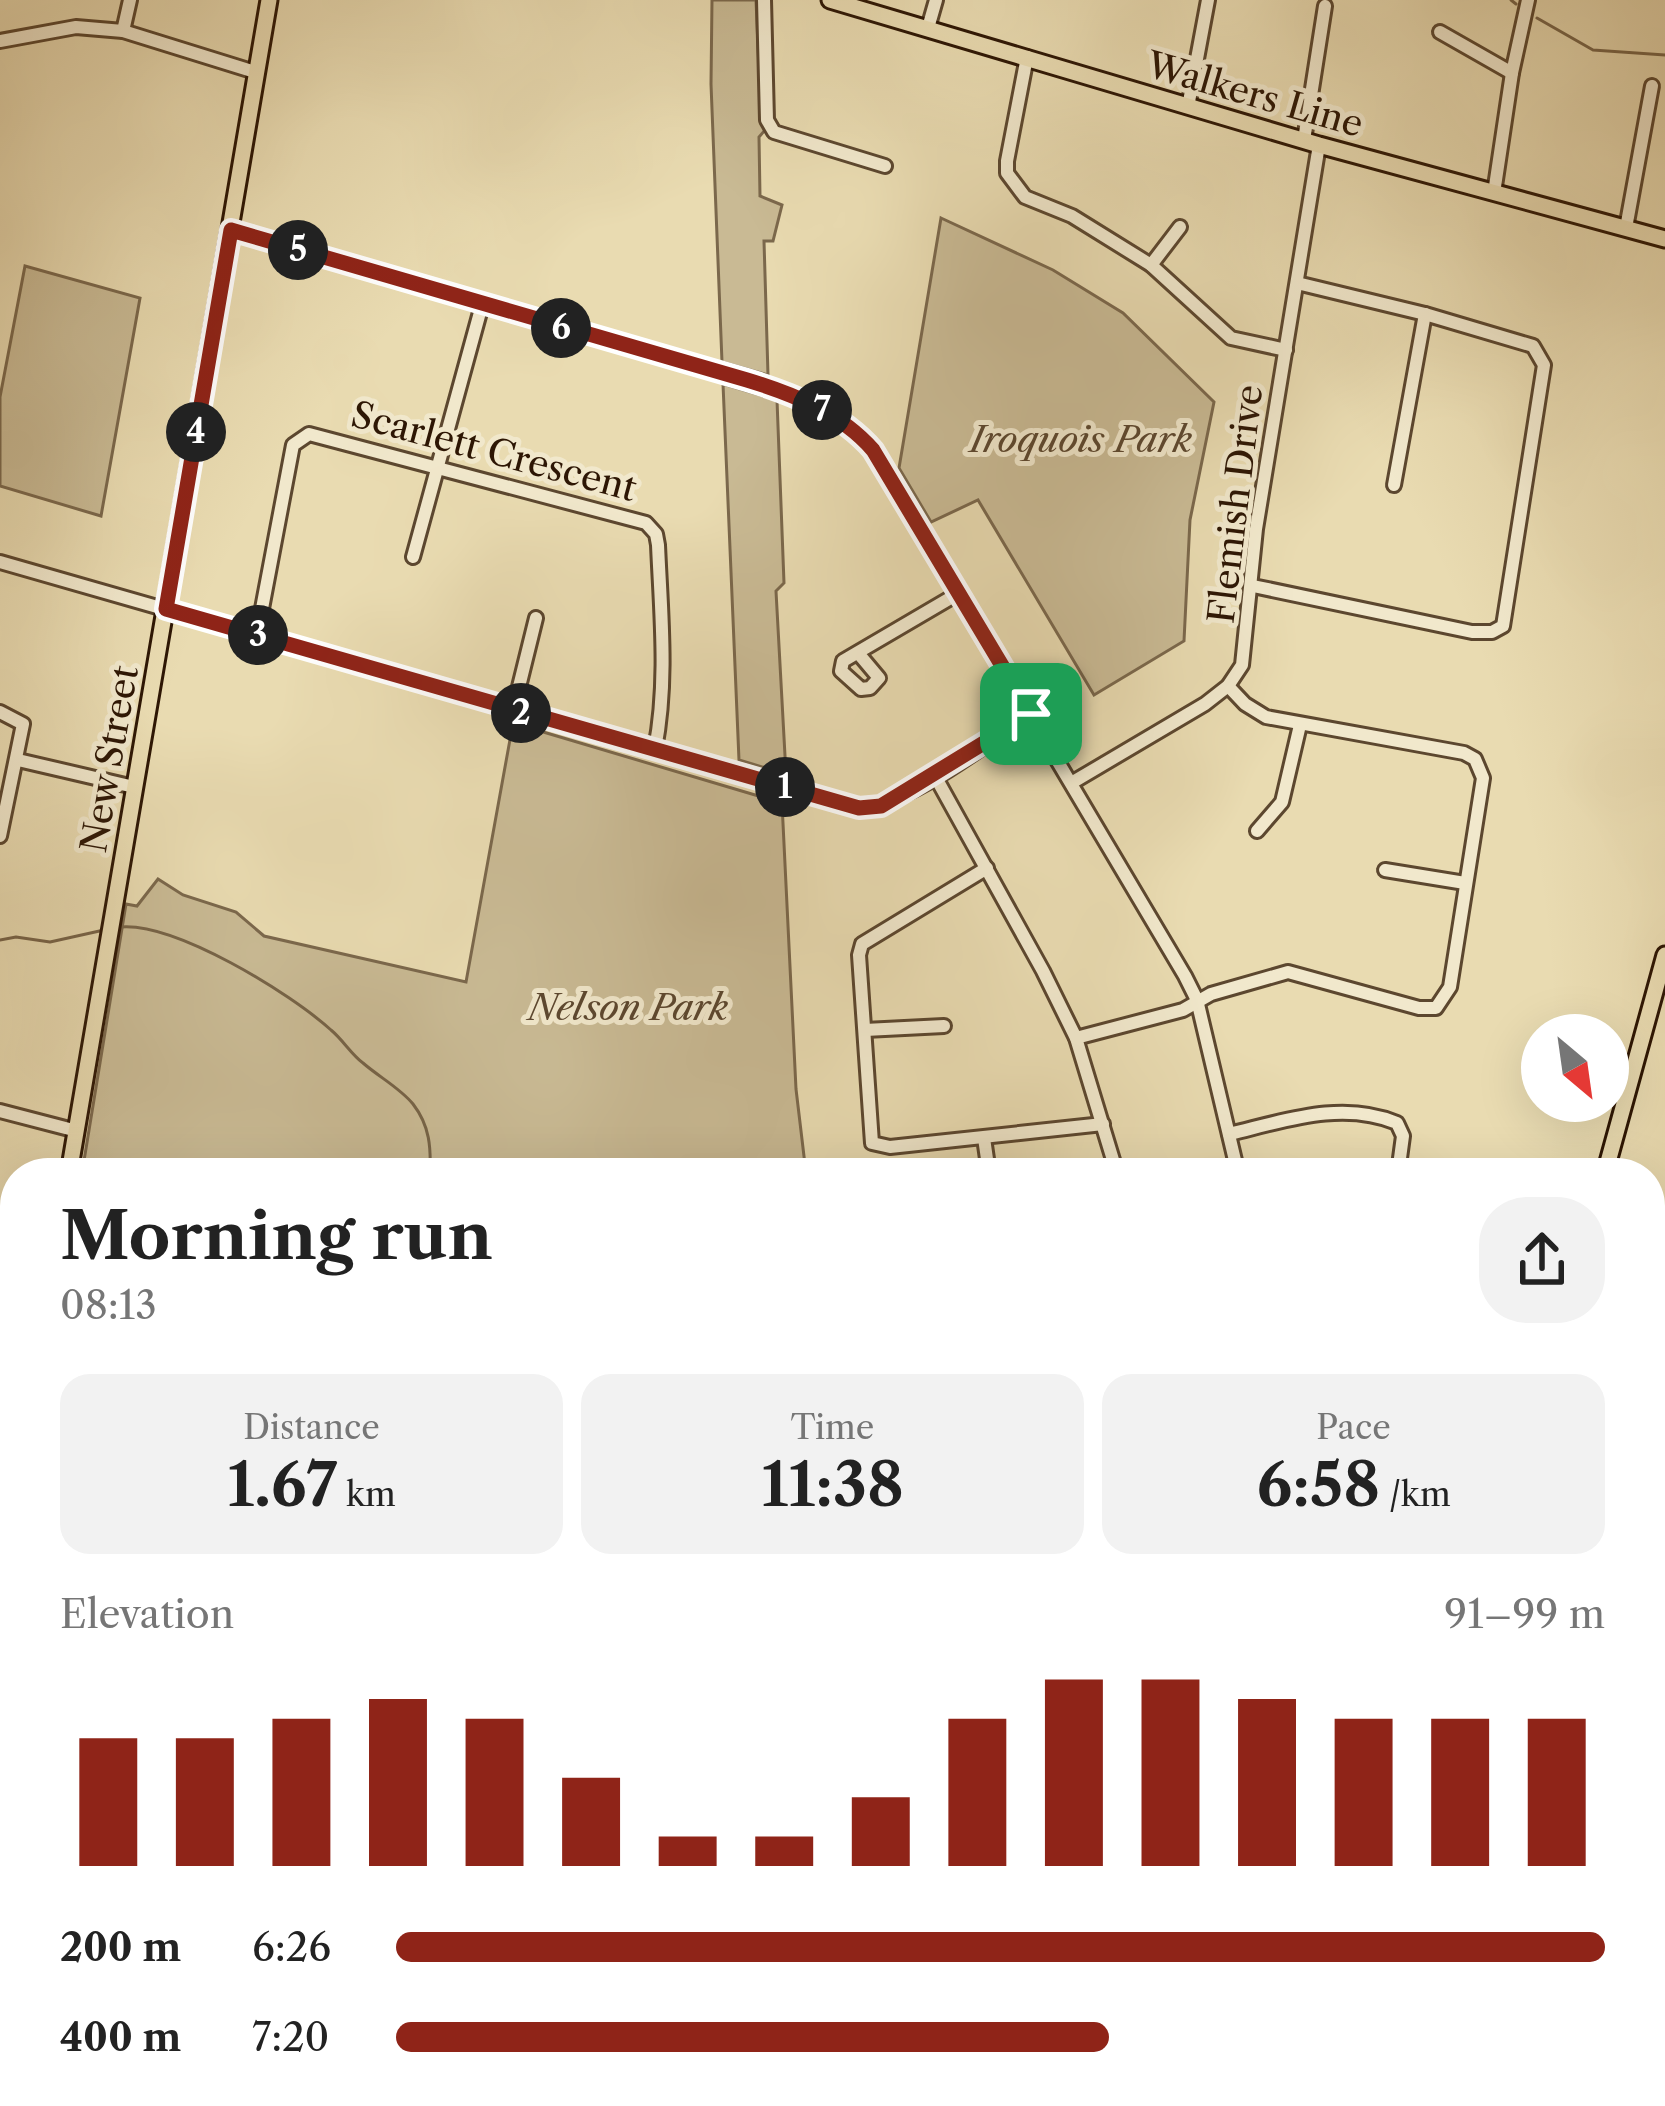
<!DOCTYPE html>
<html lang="en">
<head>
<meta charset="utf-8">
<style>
  body { margin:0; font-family:"Libre Caslon Text",serif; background:#f2f2f2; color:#222; height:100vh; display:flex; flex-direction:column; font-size:45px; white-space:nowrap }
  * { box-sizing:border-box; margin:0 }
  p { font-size:39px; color:#767676 }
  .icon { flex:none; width:66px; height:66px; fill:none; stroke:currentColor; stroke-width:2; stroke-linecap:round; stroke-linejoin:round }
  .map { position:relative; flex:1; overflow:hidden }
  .side { position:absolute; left:0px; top:1158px; width:1665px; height:948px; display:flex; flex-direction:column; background:#fff; border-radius:48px 48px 0 0; box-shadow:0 12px 48px #0002 }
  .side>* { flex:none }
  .needle { width:78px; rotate:151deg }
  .controls { position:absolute; left:1521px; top:1014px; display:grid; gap:24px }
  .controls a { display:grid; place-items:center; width:108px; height:108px; border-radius:50%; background:#fff; box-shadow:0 12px 48px #0002; font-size:60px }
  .pin { position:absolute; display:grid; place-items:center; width:102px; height:102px; color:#fff; margin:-51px; border-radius:24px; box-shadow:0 6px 18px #0006 }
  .km { position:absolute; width:60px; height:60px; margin:-30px; border-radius:50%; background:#222; color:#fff; font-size:33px; line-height:60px; text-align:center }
  .round { display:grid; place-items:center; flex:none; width:126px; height:126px; border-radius:48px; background:#f2f2f2 }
  .headline { display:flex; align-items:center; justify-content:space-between; height:204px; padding:0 60px }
  h1 { font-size:66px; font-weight:800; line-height:90px }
  .metrics { display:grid; grid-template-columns:repeat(3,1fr); gap:18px; height:204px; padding:12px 60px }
  .metrics div { display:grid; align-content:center; border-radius:30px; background:#f2f2f2; text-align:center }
  .metrics b { font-size:60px; font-weight:800 }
  .metrics small { font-size:33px; font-weight:400 }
  .metrics p { font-size:33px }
  .chart { height:336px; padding:24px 60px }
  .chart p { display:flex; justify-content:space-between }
  .chart svg { width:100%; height:216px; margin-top:12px; stroke:#8f2418; stroke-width:6 }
  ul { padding:0 60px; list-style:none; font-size:39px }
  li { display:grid; grid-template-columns:192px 144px 1fr; align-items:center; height:90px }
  li i { height:30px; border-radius:15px; background:#8f2418 }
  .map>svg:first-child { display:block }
  .green { fill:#c9ba94; stroke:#7b684c; stroke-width:3 }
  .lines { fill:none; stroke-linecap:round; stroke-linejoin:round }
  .stream { stroke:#776448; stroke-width:3 }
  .minor-casing { stroke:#5c472f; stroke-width:18 }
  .major-casing { stroke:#2d1604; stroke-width:21 }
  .minor { stroke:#f1e8cc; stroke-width:12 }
  .major { stroke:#e9dbb1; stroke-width:15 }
  .rail-casing { stroke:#2d1604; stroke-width:8 }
  .rail { stroke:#f1e8cc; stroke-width:3; stroke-dasharray:9; stroke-linecap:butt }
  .route-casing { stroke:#fff; stroke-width:24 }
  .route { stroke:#8f2418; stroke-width:15 }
  .labels { text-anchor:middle; stroke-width:10; stroke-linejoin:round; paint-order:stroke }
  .street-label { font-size:36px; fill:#2d1604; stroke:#f1e8cc }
  .park-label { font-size:36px; font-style:italic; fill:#5c472f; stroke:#f1e8cc }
</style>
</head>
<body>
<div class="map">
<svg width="1665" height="2106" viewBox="0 0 1665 2106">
  <rect width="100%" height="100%" fill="#e9dbb1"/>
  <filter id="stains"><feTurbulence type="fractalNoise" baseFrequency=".00167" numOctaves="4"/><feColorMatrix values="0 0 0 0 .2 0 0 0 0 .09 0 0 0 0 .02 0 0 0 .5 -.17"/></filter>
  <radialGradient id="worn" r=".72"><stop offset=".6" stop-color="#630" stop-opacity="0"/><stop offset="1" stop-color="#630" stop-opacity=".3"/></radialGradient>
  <g class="green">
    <polygon points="712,0 756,0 761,115 766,129 759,137 760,196 782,205 773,241 764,241 768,375 722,362 711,84"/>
    <polygon points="941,218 1053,270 1123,313 1214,402 1190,520 1184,641 1094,695 978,500 931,522 899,468"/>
    <polygon points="25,266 140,298 101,516 0,486 0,397"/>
    <polygon points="723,384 777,400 784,583 776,591 786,774 739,760"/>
    <polygon points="513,723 782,803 796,1089 806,1173 82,1173 126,904 137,906 158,879 183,895 236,912 264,936 466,982"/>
  </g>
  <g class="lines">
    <g class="stream">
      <polyline points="1511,0 1516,4"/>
      <polyline points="1537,18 1593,50 1665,55"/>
      <path d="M120 927C175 922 290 993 331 1030 343 1040 351 1054 363 1063 379 1077 400 1088 413 1104 430 1126 431 1148 430 1173"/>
      <polyline points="0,940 16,937 50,942 104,930"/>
      <polyline points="474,1173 484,1164 503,1173"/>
      <polyline points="1650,1396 1665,1396"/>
    </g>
    <g class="minor-casing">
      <g id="minor">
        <polyline points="764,0 767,120 774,132 885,166"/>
        <polyline points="928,28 936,0"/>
        <polyline points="123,31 130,0"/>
        <polyline points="1440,32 1512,73"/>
        <polyline points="0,41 76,27 123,31 255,72"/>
        <polyline points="1027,57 1007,161 1007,173 1025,197 1072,216 1151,265 1231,338 1286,350"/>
        <polyline points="1188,107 1208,0"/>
        <polyline points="1304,140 1325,6"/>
        <polyline points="1494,193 1512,73 1528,0"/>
        <polyline points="1626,228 1652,86"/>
        <path d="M231 230 771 388C809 401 847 420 873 450L1185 976 1197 1000 1238 1173"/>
        <polyline points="1151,265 1180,227"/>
        <polyline points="1394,485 1425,314"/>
        <polyline points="413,557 482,305"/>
        <path d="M0 562 859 808C915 802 983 745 1031 714"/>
        <polyline points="1253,586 1472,632 1492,632 1503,626 1544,365 1533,346 1425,314 1297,283"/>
        <path d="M257 635 293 445 309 434 646 523 656 534 658 545C661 614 668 682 655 749"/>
        <polyline points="858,653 879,678 870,688 861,689 841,671 843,661 959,593"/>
        <polyline points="513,711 536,618"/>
        <polyline points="0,712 23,724 0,836"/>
        <polyline points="18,760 134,787"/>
        <polyline points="935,776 1043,971 1076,1038 1117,1173"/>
        <polyline points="1073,782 1205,704 1228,686 1242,665 1256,529 1319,145"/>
        <polyline points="1257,831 1282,802 1300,725"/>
        <polyline points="987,868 862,944 859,955 872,1143 890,1147 1103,1124"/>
        <polyline points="1385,870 1465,883"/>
        <polyline points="865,1030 944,1026"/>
        <polyline points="1076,1038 1183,1010 1211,994 1288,972 1419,1008 1436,1008 1450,987 1483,778 1475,759 1464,753 1266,717 1245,704 1228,686"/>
        <polyline points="0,1111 77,1131"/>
        <path d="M1229 1134C1284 1121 1342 1100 1397 1123L1403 1136 1398 1173"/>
        <polyline points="984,1138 989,1173"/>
        <polyline points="0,1408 15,1412"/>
        <polyline points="1650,1584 1665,1588"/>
        <polyline points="1650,1817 1652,1817"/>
        <polyline points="0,2040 15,2044"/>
        <polyline points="713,2091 714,2106"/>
        <polyline points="902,2091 902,2095 944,2106"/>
        <polyline points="333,2106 348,2091"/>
        <polyline points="507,2106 523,2091"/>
        <polyline points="1009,2106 1014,2091"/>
        <polyline points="1151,2106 1158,2091"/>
      </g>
    </g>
    <g class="major-casing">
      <g id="major">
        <polyline points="830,0 1319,145 1665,239"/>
        <polyline points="69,1173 269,0"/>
        <polyline points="1605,1173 1665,955"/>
        <polyline points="0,1570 15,1484"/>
        <polyline points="1346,2106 1350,2091"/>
      </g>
    </g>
    <use href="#minor" class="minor"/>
    <use href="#major" class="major"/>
    <g class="rail-casing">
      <polyline id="rail" points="1650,2049 1665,2080"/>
    </g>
    <use href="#rail" class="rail"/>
  </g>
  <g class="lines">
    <g class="route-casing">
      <path id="route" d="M231 230 747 380C793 394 841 413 873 450L1031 714 881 806 859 808 166 609Z"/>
    </g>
    <use href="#route" class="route"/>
  </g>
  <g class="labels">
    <g class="street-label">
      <text transform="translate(1255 94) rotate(16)" y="13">Walkers Line</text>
      <text transform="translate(494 451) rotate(15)" y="13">Scarlett Crescent</text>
      <text transform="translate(1235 504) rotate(-83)" y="13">Flemish Drive</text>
      <text transform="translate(109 759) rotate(-80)" y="13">New Street</text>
    </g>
    <g class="park-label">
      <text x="1081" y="452">Iroquois Park</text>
      <text x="628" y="1020">Nelson Park</text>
    </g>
  </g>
  <rect width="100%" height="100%" filter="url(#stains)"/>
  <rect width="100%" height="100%" fill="url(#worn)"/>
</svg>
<div class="controls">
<a><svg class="needle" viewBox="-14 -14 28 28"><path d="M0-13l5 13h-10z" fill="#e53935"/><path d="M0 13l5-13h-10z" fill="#767676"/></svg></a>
</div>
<div class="pin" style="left:1031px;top:714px;background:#1e9e55"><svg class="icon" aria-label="arrive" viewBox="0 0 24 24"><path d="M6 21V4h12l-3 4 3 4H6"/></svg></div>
<b class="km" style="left:785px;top:787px">1</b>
<b class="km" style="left:521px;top:713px">2</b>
<b class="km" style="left:258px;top:635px">3</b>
<b class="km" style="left:196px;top:432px">4</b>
<b class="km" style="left:298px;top:250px">5</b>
<b class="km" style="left:561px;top:328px">6</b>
<b class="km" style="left:822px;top:410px">7</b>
<section class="side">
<div class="headline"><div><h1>Morning run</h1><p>08:13</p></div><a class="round"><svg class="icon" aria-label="share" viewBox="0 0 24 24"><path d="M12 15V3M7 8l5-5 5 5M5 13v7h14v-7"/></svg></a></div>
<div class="metrics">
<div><p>Distance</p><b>1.67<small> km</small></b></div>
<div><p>Time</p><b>11:38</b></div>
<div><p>Pace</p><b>6:58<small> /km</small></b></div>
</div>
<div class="chart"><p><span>Elevation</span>91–99 m</p>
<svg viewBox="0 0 160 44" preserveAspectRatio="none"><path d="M5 44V18M15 44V18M25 44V14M35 44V10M45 44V14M55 44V26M65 44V38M75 44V38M85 44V30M95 44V14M105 44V6M115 44V6M125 44V10M135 44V14M145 44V14M155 44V14"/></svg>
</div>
<ul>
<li><b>200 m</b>6:26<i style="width:100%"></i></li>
<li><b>400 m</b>7:20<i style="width:59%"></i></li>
</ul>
</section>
</div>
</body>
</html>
